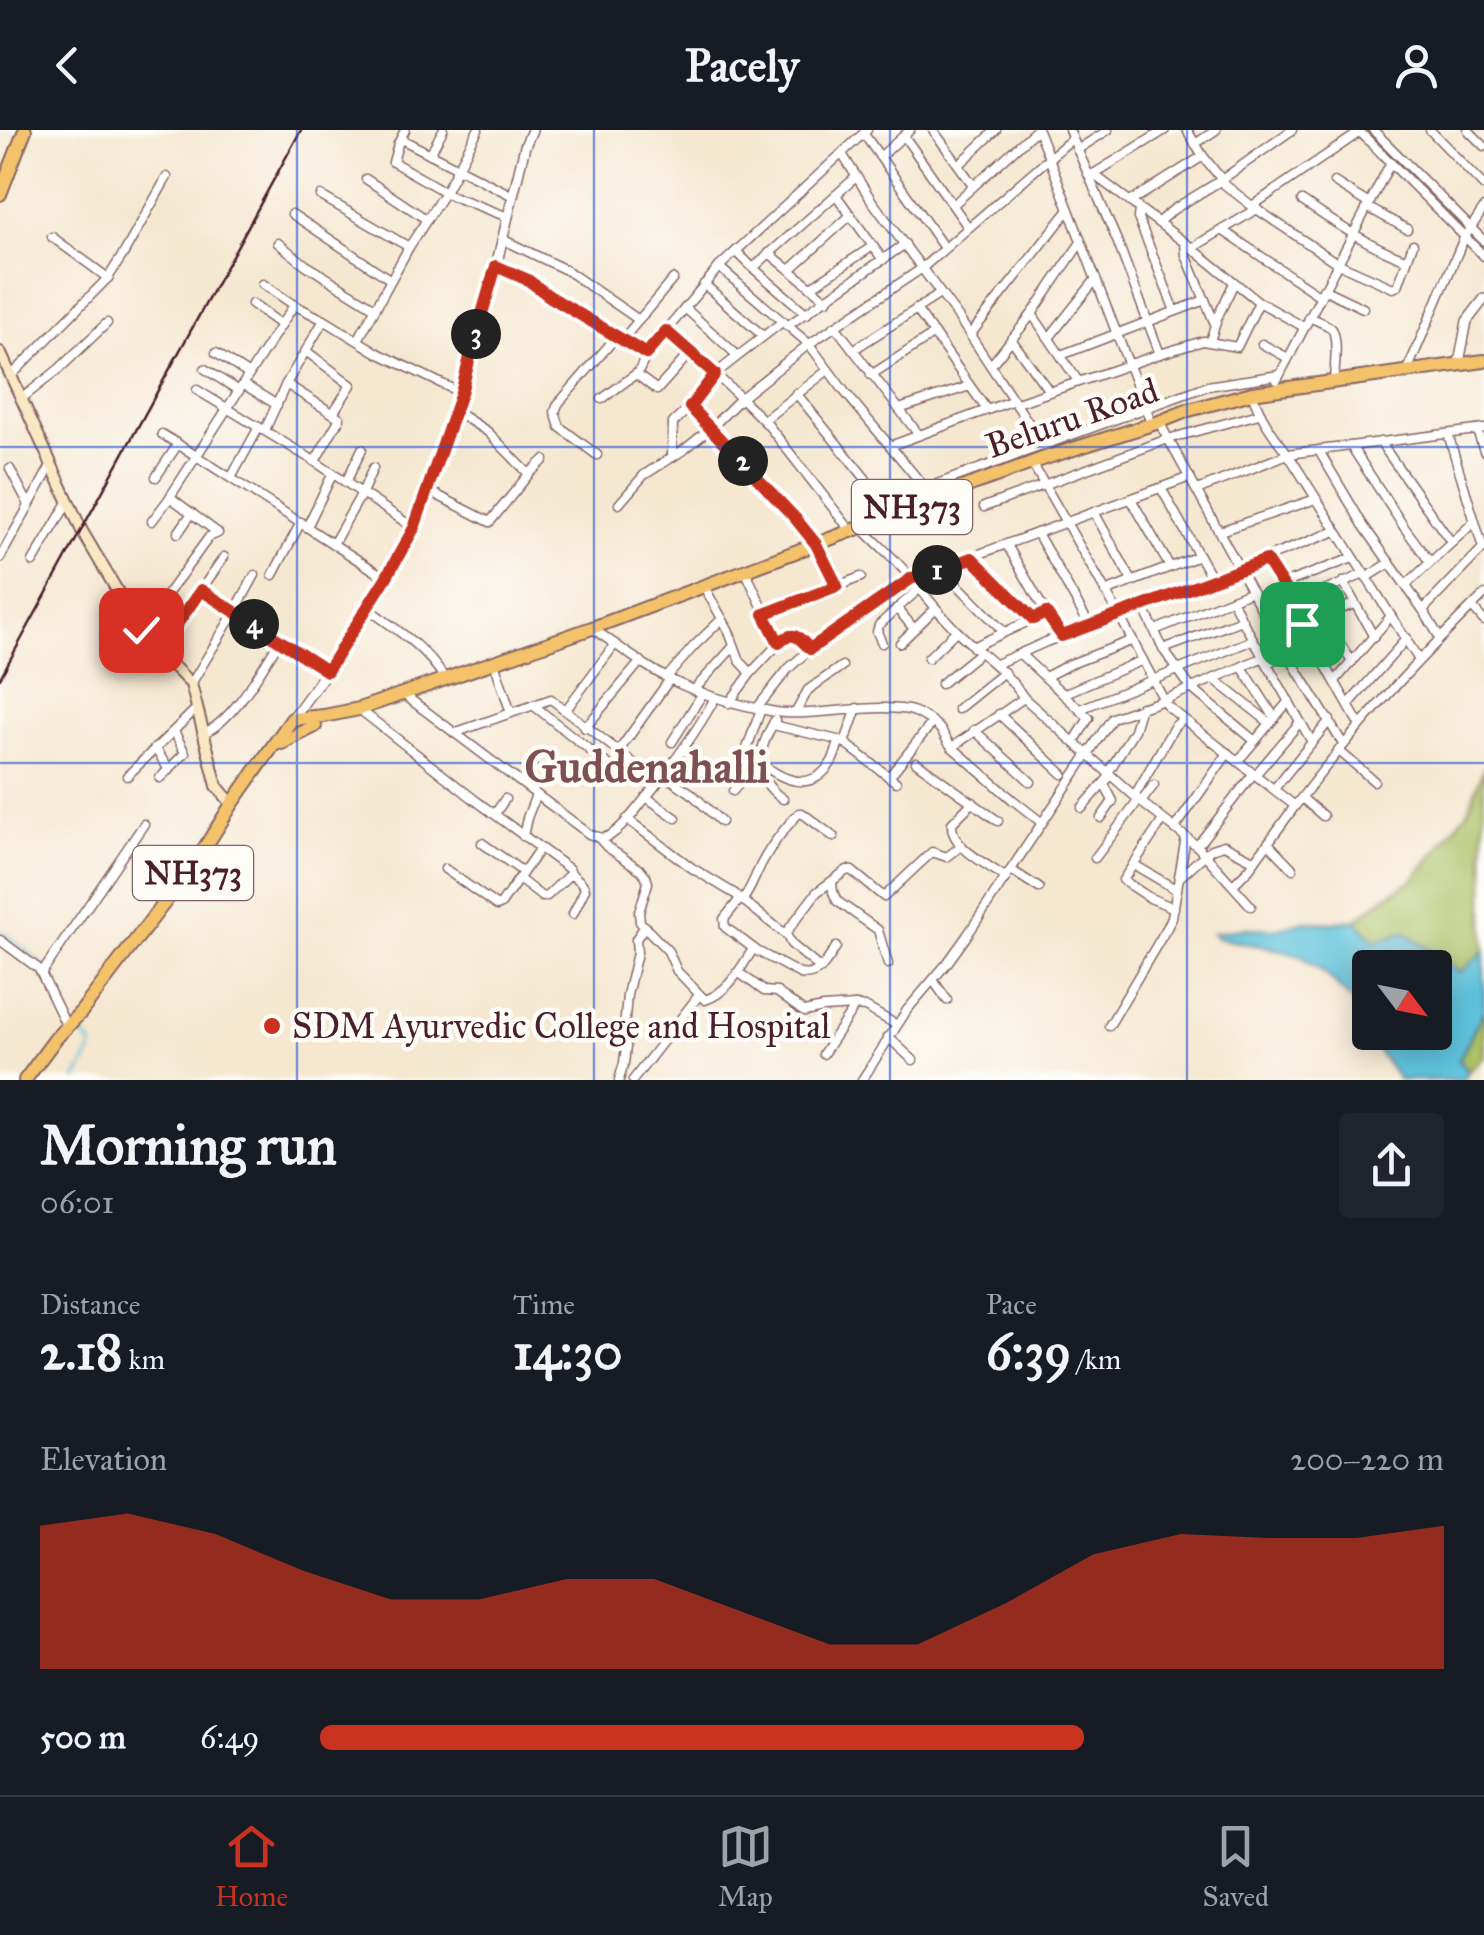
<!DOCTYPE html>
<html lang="en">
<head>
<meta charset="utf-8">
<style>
  body { margin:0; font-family:"IM FELL Great Primer",serif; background:#20242c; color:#f1f3f6; height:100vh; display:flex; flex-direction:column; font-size:38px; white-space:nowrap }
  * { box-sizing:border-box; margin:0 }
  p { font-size:32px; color:#9ea1a6 }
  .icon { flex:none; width:55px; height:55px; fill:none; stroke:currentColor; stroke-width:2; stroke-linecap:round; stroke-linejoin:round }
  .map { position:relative; height:950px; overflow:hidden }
  .side { display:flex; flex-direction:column; background:#171b24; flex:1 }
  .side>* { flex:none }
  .needle { width:65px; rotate:122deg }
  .controls { position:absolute; left:1352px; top:820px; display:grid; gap:20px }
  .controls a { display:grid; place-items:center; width:100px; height:100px; border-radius:10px; background:#171b24; box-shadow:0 5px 25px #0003; font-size:50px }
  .pin { position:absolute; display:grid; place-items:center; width:85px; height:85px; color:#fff; margin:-42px; border-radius:20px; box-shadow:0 5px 15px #0006 }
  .km { position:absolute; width:50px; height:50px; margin:-25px; border-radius:50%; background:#222; color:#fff; font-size:28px; line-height:50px; text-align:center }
  .round { display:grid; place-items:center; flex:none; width:105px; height:105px; border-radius:10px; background:#20242c }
  .overview { display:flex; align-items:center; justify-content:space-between; height:170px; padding:0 40px }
  h1 { font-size:55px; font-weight:700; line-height:75px }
  .stats { display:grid; grid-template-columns:repeat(3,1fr); gap:15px; height:170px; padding:10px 40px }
  .stats div { display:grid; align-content:center }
  .stats b { font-size:50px; font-weight:700 }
  .stats small { font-size:28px; font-weight:400 }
  .stats p { font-size:28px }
  .chart { height:280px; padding:20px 40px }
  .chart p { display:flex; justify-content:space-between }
  .chart svg { width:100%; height:180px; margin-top:10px; fill:#c8321e; opacity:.7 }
  ul { padding:0 40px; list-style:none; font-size:32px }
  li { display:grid; grid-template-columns:160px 120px 1fr; align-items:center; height:75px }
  li i { height:25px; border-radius:12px; background:#c8321e }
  header { display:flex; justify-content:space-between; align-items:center; height:130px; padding:0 40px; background:#171b24; font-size:45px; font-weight:700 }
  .dock { display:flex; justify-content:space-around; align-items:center; height:140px; border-top:2px solid #363941; background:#171b24; font-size:28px; color:#9ea1a6 }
  .dock a { display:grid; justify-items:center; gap:5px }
  .dock .active { color:#c8321e }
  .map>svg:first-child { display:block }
  .green { fill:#abc165; stroke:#7a7048; stroke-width:2.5 }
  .water { fill:#5ec2dc; stroke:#547084; stroke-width:2.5; fill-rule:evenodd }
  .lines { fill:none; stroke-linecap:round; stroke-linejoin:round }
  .stream { stroke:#5ec2dc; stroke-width:2.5 }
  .minor-casing { stroke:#866565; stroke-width:11 }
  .tertiary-casing { stroke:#866565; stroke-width:12 }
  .secondary-casing { stroke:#866565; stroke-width:14 }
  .trunk-casing { stroke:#866565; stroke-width:16 }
  .minor { stroke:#fff; stroke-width:8 }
  .tertiary { stroke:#fff; stroke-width:9 }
  .secondary { stroke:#fae7c3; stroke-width:10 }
  .trunk { stroke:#f3c26a; stroke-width:12 }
  .rail { stroke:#4a1f2b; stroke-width:2.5 }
  .route-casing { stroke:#fff; stroke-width:20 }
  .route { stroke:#c8321e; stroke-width:12 }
  .grid { fill:none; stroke:#1d4ed8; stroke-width:2.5; stroke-opacity:0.55 }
  .poi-dot { fill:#c8321e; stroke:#fdfcf7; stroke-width:4 }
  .labels { text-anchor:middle; stroke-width:9; stroke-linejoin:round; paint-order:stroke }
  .shield { fill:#fdfcf7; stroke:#806168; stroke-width:2.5 }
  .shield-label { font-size:32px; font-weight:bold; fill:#4a1f2b }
  .street-label { font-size:35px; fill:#4a1f2b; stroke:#fdfcf7 }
  .poi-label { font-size:35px; fill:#4a1f2b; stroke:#fdfcf7; text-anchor:start }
  .district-label { font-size:45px; font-weight:bold; fill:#7e5052; stroke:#fdfcf7 }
</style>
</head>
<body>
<header><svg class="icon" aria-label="back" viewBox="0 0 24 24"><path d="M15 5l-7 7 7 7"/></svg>Pacely<svg class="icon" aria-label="person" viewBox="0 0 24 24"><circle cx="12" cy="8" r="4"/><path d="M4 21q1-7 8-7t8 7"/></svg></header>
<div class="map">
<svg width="1484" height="950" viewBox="0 0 1484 950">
  <rect width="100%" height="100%" fill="#fdfcf7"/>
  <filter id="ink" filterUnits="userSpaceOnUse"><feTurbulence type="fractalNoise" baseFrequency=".01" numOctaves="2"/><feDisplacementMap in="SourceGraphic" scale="20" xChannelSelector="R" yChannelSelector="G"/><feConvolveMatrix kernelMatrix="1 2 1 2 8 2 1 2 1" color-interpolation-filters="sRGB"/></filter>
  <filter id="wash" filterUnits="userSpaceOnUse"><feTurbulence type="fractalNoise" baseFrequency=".0048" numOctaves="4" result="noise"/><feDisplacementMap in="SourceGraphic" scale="40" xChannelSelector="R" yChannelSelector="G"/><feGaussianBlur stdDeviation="2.25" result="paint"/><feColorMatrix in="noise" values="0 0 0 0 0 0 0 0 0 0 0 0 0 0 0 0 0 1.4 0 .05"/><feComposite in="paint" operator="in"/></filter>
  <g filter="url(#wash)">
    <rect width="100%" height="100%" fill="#f5e7d0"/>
    <g class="green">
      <polygon points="1484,637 1484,821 1461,843 1405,802 1375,811 1356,790 1385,767 1413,750 1468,681"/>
      <polygon points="1484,879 1484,928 1468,941 1459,930"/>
    </g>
    <path class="water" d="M1356 790 1375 811 1405 802 1460 843 1484 821V879L1459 930 1468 941 1464 950H1399L1378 921 1350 869 1325 843 1301 826 1272 818 1217 808 1212 803 1246 798 1276 799 1305 791 1330 793ZM1370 838H1435V902H1370Z"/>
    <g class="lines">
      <g class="stream">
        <polyline points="0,800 47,838 67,887"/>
        <polyline points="75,898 91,913 91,923 76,950"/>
      </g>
    </g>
  </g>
  <g filter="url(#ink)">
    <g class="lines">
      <g class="minor-casing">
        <g id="minor">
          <polyline points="405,0 398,14 393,32 452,66 508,87"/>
          <polyline points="933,0 973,55"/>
          <polyline points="1187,0 1203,26 1222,50"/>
          <polyline points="1358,0 1484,126"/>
          <polyline points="1373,0 1484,111"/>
          <polyline points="1430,0 1484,56"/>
          <polyline points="1468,0 1484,16"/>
          <polyline points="864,4 944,118"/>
          <polyline points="904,6 968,97"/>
          <polyline points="401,9 513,66"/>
          <polyline points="1072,9 1049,28 1152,295"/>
          <polyline points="1195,14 1216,0"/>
          <polyline points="1077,20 1108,0"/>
          <polyline points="430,24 443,0"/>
          <polyline points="842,24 872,71 958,187 1044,316"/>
          <polyline points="880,27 910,0"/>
          <polyline points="959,35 996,0"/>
          <polyline points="1093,44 1192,118"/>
          <polyline points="1092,45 1165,0"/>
          <polyline points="366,49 426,89"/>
          <polyline points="1220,51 1252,76 1337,133 1393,158 1398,156 1413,114"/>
          <polyline points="1334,52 1369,74"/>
          <polyline points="836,65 883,130"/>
          <polyline points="321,66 409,117 358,210"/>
          <path d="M1302 71C1336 94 1368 115 1407 130"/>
          <polyline points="1130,72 1203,26"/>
          <polyline points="954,74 1036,0"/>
          <polyline points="1252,76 1360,2"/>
          <polyline points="1367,77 1407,99"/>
          <polyline points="1139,79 1138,88 1175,181"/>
          <polyline points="1257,79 1192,118 1259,172 1304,197"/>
          <polyline points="292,84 391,150"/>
          <polyline points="1158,92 1174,79 1220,51 1292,0"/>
          <polyline points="1222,100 1320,166"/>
          <polyline points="52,107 108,148"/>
          <polyline points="502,109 566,140 639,190"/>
          <polyline points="278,113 306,135 375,178"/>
          <polyline points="1185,114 1186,125 1215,194"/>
          <polyline points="409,117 445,62 478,0"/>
          <polyline points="736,121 753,138 807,184"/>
          <polyline points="769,123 827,170"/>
          <polyline points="496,136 528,151 549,166 647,224 719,137 867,0"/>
          <polyline points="719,137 809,214 844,261 890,316"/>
          <polyline points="753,138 856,47"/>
          <polyline points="790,140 851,85"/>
          <polyline points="263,154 294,175 324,190"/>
          <polyline points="704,154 763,206"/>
          <polyline points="811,157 873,116"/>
          <polyline points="1323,159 1363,178"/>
          <polyline points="252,174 281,195"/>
          <polyline points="685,178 738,226"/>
          <polyline points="1032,184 1078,251"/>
          <path d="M1309 187C1315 190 1328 194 1332 199 1339 209 1334 241 1334 253"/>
          <polyline points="787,196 905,114"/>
          <polyline points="835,196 899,279 970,256 987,280"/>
          <polyline points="666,201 715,244 690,277 673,293 672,327"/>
          <polyline points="934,204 970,256"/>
          <polyline points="970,205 1068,81"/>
          <polyline points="1049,208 1096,149"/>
          <polyline points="623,209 673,149"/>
          <polyline points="1011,209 1049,261"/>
          <polyline points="1210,211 1218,186 1234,153"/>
          <polyline points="1262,214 1288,228"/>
          <polyline points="853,220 940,164"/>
          <polyline points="306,221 351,255 333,283"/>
          <polyline points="216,223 249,245"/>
          <polyline points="647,224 637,245 657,260 690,223"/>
          <polyline points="1160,224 1203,211 1237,217 1259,172"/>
          <polyline points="1061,225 1205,170"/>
          <polyline points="991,235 1032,184 1081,112"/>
          <polyline points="205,239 239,261"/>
          <polyline points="1407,241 1464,108 1484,78"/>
          <polyline points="871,245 934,204 916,179"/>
          <polyline points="11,246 108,148 124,123 167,47"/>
          <polyline points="1277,250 1391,32"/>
          <polyline points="243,254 277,275"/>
          <polyline points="286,254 340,288 315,331"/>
          <polyline points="197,260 311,329 414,398"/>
          <polyline points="796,263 865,348 884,378"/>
          <path d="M1252 263C1260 287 1273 305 1288 324L1419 530"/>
          <polyline points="21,269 59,239 107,193"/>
          <polyline points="602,269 637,243"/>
          <polyline points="1017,273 1160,224 1118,113 1069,0"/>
          <polyline points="690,277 795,388 816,414 837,456"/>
          <polyline points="899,279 919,305"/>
          <polyline points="455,281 488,302 529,344"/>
          <polyline points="764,290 828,240"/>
          <polyline points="1159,292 1275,504 1343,614"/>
          <polyline points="265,300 286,254 324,190 378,223 461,263"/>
          <polyline points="1477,300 1484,321"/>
          <polyline points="162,304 386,448"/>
          <polyline points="1380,312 1451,412"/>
          <polyline points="1351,316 1404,397 1430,432"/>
          <polyline points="1319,321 1363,395 1423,480 1440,508"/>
          <polyline points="597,325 560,297 555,282 558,274 617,206"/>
          <path d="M1032 333 1119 485 1167 576 1295 676C1352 601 1416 531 1484 465"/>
          <polyline points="10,339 29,375"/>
          <polyline points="156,347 178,314"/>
          <polyline points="231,348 259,297"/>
          <polyline points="346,352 362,319"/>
          <polyline points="1161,358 1212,449"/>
          <polyline points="427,360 490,392 529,344 544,330"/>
          <polyline points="927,360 890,316 1014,270"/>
          <polyline points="1197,360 1288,324 1484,299"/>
          <polyline points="1131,369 1170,437"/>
          <polyline points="619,374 644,345 685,319 711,298 741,268 715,244 782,192"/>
          <polyline points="882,374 1207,256 1279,245"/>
          <polyline points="984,377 1168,309 1259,284"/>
          <polyline points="1094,382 1132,451"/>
          <polyline points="152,391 168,370 294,175"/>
          <path d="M864 396 866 402C881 417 897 431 910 447 926 466 940 484 957 501 980 524 1006 540 1024 568L1141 672 1197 716 1251 776"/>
          <polyline points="307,397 333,343"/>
          <polyline points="851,401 768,295 741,268 809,214 921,139 1049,28 1038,0"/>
          <polyline points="1220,401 1316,369"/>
          <polyline points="178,403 192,383"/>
          <polyline points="1037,403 1090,496"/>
          <polyline points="333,414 362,363 373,338"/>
          <polyline points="0,428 52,334"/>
          <polyline points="972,428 1033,489"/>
          <polyline points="1266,430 1294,473 1302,494 1360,596"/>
          <polyline points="33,432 68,372"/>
          <polyline points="941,438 1004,502"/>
          <polyline points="273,445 301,392"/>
          <polyline points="1366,448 1390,433"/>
          <polyline points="1343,452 1374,507"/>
          <polyline points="1283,454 1353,428"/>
          <polyline points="703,455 728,499 740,531 751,543"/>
          <polyline points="1406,455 1474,392"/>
          <polyline points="201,460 234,483 255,445"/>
          <polyline points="1105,462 1199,426"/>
          <polyline points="1232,469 1242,490 1312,612"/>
          <polyline points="1143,476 1163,519 1191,558 1255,611"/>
          <polyline points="1472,477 1484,491"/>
          <path d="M367 478C396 499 426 518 445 549"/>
          <polyline points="897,478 914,499"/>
          <polyline points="1423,480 1483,418 1448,304"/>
          <polyline points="1046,483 1062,506"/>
          <polyline points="764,484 861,447"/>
          <polyline points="1266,486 1364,444"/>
          <polyline points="1322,486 1352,532"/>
          <polyline points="1302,494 1354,474"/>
          <path d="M592 498C621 518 650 541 682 555 711 568 740 575 770 581 803 588 849 577 885 578 895 579 906 578 915 582 922 585 935 593 940 599 945 605 946 611 952 617L1013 670 1041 692"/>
          <polyline points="141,500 209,407 218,403 170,367"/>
          <polyline points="1155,500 1252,461"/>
          <path d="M779 513C793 500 798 506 810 519"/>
          <polyline points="882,513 877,502 879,495 919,459"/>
          <polyline points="900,513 935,479"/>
          <polyline points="973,517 1046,483 1007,415"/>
          <polyline points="1163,519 1242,490"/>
          <polyline points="158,521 224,427"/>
          <polyline points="1020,524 1089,588 1074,612"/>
          <polyline points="928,528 956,501"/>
          <polyline points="494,532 511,583"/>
          <polyline points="1268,533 1310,509"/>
          <polyline points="996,534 1046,512 1336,401"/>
          <polyline points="1242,537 1275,588"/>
          <polyline points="667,547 694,516 722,489"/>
          <polyline points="1045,547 1068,535 1133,510"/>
          <polyline points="1214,549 1270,593"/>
          <polyline points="1335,551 1391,486"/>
          <polyline points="191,554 234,483 280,510"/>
          <polyline points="941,554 979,523"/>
          <polyline points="694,560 734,516"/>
          <path d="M403 564 589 704C597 707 603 710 611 705 626 695 637 678 648 665 673 634 696 603 715 568"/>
          <polyline points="1063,564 1143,530"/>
          <polyline points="729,573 751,543 779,513 745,440"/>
          <polyline points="1349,574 1407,508"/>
          <polyline points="533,575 620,644"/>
          <polyline points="757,578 789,538 809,520 911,449 1190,347"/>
          <path d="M359 579 475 670 569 739C572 748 583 750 585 759L573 784"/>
          <path d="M761 579 746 621C769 641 806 671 831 633 835 627 837 617 840 610"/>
          <polyline points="958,579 1004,542"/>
          <polyline points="1080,579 1253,510"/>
          <polyline points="565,581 615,514"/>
          <polyline points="796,582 808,560 842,536"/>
          <polyline points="999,584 1063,644"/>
          <path d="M775 590C758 620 750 646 783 669"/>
          <polyline points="773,595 842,611 896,652"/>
          <polyline points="585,598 641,531"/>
          <polyline points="974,600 1031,652"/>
          <polyline points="454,603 551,569 658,652"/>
          <path d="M202 604C234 591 262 538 280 510L327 541"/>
          <polyline points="672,612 703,563"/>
          <polyline points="845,612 857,578"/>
          <polyline points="952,617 1024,568"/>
          <polyline points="155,618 169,640"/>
          <polyline points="684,620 715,648"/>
          <polyline points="1338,620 1374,651"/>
          <polyline points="618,622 670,549"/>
          <polyline points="1238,631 1289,571"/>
          <polyline points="916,632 998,691"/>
          <polyline points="1108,643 1134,600 1141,577"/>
          <polyline points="1256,644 1300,592"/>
          <polyline points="664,645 691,663 721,692"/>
          <polyline points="127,646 197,578"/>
          <polyline points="889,647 932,593"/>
          <polyline points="160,648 185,623 174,601"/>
          <polyline points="1274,659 1330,590"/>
          <polyline points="733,661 756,630"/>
          <polyline points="1135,665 1174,597 1183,589"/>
          <polyline points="646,667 676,688"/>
          <polyline points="1302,668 1323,686"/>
          <path d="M973 672 952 693C950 718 988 734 1006 748"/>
          <polyline points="1141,672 1154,655"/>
          <polyline points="1082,678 1111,645"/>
          <polyline points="495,684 505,669"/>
          <polyline points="1101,688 1113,671 1104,654"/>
          <polyline points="627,689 692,738 735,764 785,804 817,762 847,740 852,741 884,767 932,722 947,727 961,716"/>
          <polyline points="1163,690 1123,750 1150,768 1174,778"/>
          <polyline points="1175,698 1228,623"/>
          <polyline points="523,706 527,688 536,665"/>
          <path d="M598 707 607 717 641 740 646 746 648 753 639 782 640 792 668 821 677 841 705 870C728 863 741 838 753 819"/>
          <polyline points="482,713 523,742"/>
          <polyline points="1268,713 1293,739"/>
          <polyline points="1197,716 1254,643"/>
          <polyline points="1095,728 1139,670"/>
          <polyline points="1133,734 1177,760"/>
          <polyline points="445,739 497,776 501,774 540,718"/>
          <polyline points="1011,740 1039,758"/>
          <polyline points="1180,747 1211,719 1224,715 1255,731"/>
          <polyline points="519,749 542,767 547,766 571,743"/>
          <polyline points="832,752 833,762 837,771 878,800 888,834"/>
          <polyline points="1233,755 1249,739 1295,676"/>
          <path d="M740 769 724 789 725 797 757 821 800 844C819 848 827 831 836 817"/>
          <path d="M742 771C749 762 752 754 757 743 767 720 782 701 799 683H802L834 707"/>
          <polyline points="786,804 791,814 821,839"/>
          <polyline points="0,810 39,839 67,897"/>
          <polyline points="738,842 764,861 777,862 804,882 823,878 855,876"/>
          <polyline points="42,843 144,694"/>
          <polyline points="933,850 947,870"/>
          <polyline points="1109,896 1168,796 1172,787 1186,707"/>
          <polyline points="888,907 913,930"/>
          <polyline points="823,924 855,876 865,877 897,895"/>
          <polyline points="619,950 624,933 626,917 624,900 627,865 637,823 636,809 645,796"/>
          <polyline points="633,950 699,865"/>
          <polyline points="862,950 907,880 948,832 966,807 1112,588 1164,570 1264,527"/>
        </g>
      </g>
      <g class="tertiary-casing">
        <g id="tertiary">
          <polyline points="1459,233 1467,191 1484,169"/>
          <polyline points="292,589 327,541 386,448 414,398 461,263 496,136 525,16 532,0"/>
        </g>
      </g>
      <g class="secondary-casing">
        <polyline id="secondary" points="0,222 82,401 145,508 191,554 217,656 232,674"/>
      </g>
      <g class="trunk-casing">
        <g id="trunk">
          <polyline points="0,64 25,0"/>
          <polyline points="282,613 315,596"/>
          <polyline points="25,950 56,908 81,882 199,727 232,674 292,589 324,586 359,579 592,498 851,401 934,368 1051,326 1159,292 1189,280 1252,263 1484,231"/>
        </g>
      </g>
      <use href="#minor" class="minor"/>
      <use href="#tertiary" class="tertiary"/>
      <use href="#secondary" class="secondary"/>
      <use href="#trunk" class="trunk"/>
      <polyline class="rail" points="0,548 301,0"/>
    </g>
  </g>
  <g class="lines" filter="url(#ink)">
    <g class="route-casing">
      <path id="route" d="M141 500 158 521 201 460 327 541 386 448 414 398 461 263 474 211 496 136 528 150 549 166 646 224 666 201 715 244 690 277 795 388 816 414 837 456 764 484 779 513C793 500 798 506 810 519L912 448 972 428 1033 489 1046 483 1062 506 1266 430 1294 473 1302 494"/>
    </g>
    <use href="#route" class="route"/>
  </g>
  <path class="grid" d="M297 0V950M594 0V950M890 0V950M1187 0V950M0 317H1484M0 633H1484"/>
  <circle class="poi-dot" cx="272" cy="896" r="10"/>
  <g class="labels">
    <g class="shield">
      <rect x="852" y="350" width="120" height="54" rx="8"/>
      <rect x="133" y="716" width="120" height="54" rx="8"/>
    </g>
    <g class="shield-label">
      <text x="912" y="388">NH373</text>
      <text x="193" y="754">NH373</text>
    </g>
    <g class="street-label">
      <text transform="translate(1072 288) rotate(-19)" y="12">Beluru Road</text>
    </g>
    <g class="poi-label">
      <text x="292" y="908">SDM Ayurvedic College and Hospital</text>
    </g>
    <g class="district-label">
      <text x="647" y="652">Guddenahalli</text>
    </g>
  </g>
</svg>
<div class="controls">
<a><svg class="needle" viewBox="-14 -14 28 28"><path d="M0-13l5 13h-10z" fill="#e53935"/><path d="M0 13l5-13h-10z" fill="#9ea1a6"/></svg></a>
</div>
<div class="pin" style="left:1302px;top:494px;background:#1e9e55"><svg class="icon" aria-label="arrive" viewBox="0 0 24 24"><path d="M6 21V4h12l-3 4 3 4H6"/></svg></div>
<div class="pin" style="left:141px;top:500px;background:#d93025"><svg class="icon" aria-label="check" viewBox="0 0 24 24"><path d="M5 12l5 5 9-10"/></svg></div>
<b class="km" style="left:937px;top:440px">1</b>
<b class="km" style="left:743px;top:331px">2</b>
<b class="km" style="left:476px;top:204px">3</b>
<b class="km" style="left:254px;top:494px">4</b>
</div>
<section class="side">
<div class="overview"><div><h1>Morning run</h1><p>06:01</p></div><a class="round"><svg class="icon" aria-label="share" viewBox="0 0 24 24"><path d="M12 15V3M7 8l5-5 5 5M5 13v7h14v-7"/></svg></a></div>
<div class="stats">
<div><p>Distance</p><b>2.18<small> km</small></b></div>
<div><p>Time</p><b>14:30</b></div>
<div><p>Pace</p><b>6:39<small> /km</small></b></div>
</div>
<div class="chart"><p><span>Elevation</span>200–220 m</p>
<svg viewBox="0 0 160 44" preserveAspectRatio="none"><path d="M0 44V9L10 6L20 11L30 20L40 27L50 27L60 22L70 22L80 30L90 38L100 38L110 28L120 16L130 11L140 12L150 12L160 9V44z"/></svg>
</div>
<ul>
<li><b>500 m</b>6:49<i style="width:68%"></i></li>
</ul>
</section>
<nav class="dock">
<a class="active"><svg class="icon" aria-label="home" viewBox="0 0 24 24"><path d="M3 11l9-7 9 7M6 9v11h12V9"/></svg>Home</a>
<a><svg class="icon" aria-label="map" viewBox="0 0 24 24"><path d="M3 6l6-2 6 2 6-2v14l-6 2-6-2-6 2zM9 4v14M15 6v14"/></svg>Map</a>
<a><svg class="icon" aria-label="saved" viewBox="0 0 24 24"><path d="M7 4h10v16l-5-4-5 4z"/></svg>Saved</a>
</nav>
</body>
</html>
